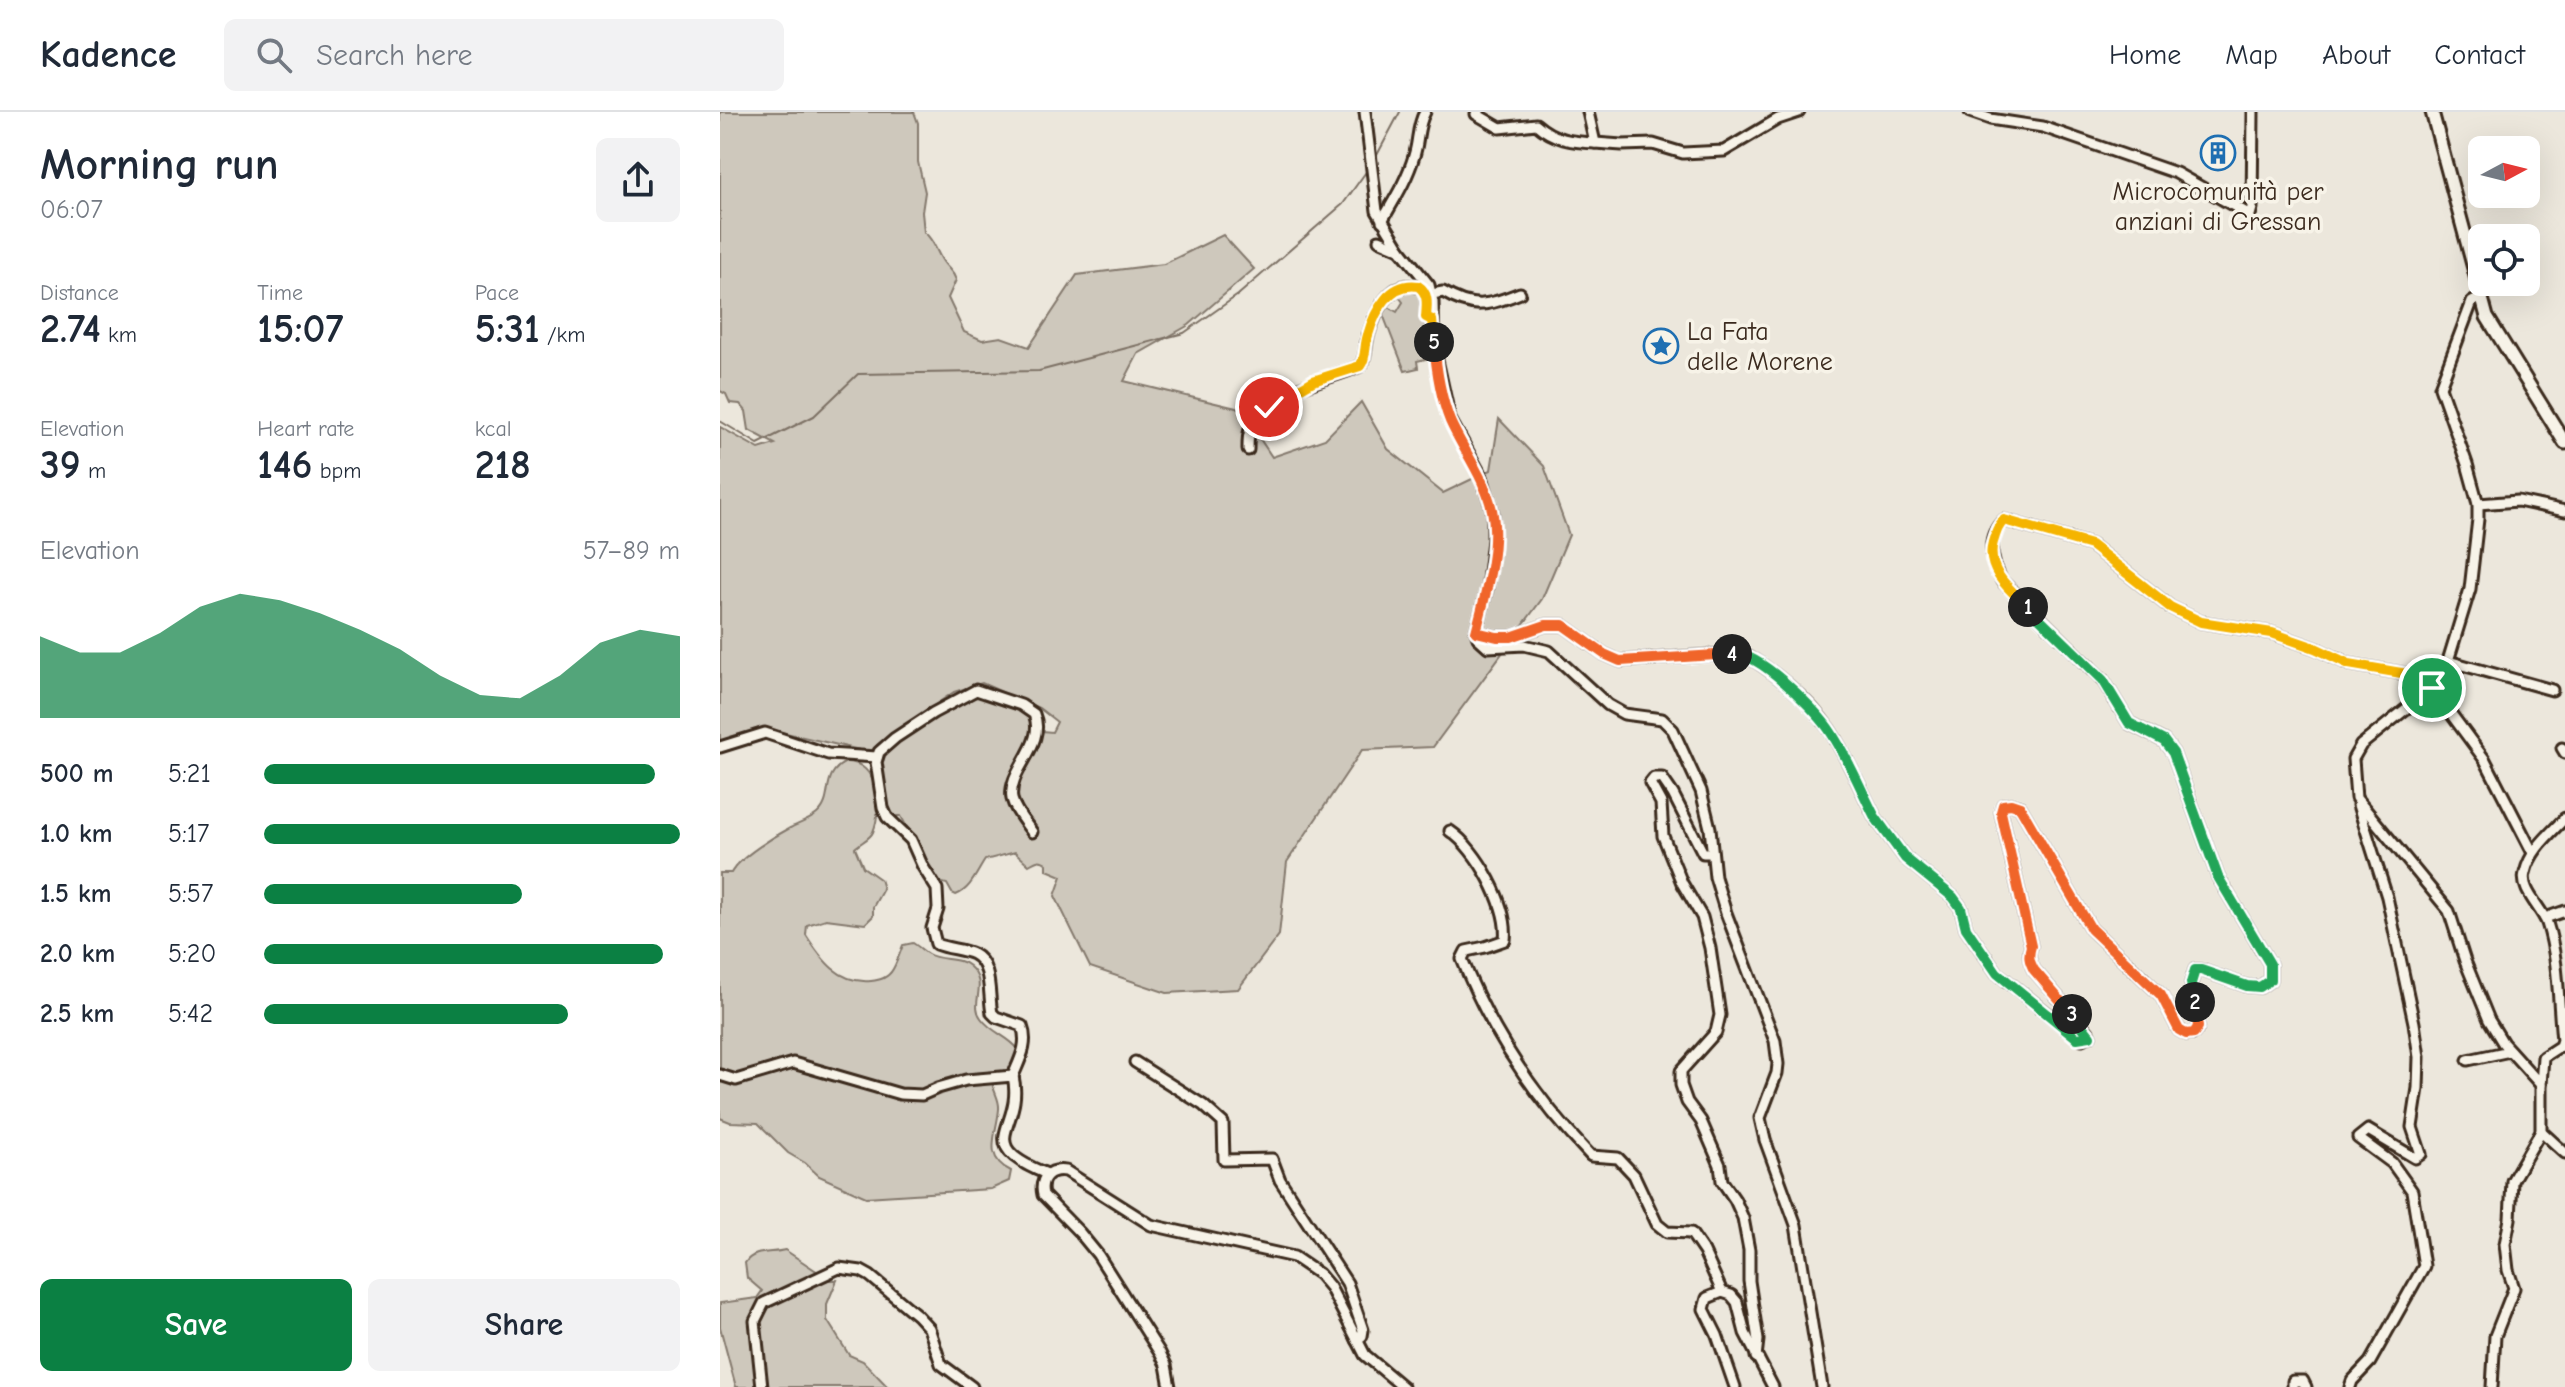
<!DOCTYPE html>
<html lang="en">
<head>
<meta charset="utf-8">
<style>
  body { margin:0; font-family:"Comic Neue",sans-serif; background:#f2f2f3; color:#1f2937; height:100vh; display:flex; flex-direction:column; font-size:30px; white-space:nowrap }
  * { box-sizing:border-box; margin:0 }
  p { font-size:26px; color:#747a83 }
  .icon { flex:none; width:44px; height:44px; fill:none; stroke:currentColor; stroke-width:2; stroke-linecap:round; stroke-linejoin:round }
  .map { position:relative; flex:1; overflow:hidden }
  .drawer { display:flex; flex-direction:column; background:#fff; width:720px }
  .drawer>* { flex:none }
  .needle { width:52px; rotate:83deg }
  .tools { position:absolute; left:1748px; top:24px; display:grid; gap:16px }
  .tools a { display:grid; place-items:center; width:72px; height:72px; border-radius:12px; background:#fff; box-shadow:0 8px 32px #0002; font-size:40px }
  .pin { position:absolute; display:grid; place-items:center; width:68px; height:68px; color:#fff; margin:-34px; border:4px solid #fff; border-radius:50%; box-shadow:0 2px 8px #0007 }
  .km { position:absolute; width:40px; height:40px; margin:-20px; border-radius:50%; background:#222; color:#fff; font-size:22px; line-height:40px; text-align:center }
  .round { display:grid; place-items:center; flex:none; width:84px; height:84px; border-radius:12px; background:#f2f2f3 }
  .summary { display:flex; align-items:center; justify-content:space-between; height:136px; padding:0 40px }
  h1 { font-size:44px; font-weight:800; line-height:60px }
  .stats { display:grid; grid-template-columns:repeat(3,1fr); gap:12px; height:136px; padding:8px 40px }
  .stats div { display:grid; align-content:center }
  .stats b { font-size:40px; font-weight:800 }
  .stats small { font-size:22px; font-weight:400 }
  .stats p { font-size:22px }
  .chart { height:224px; padding:16px 40px }
  .chart p { display:flex; justify-content:space-between }
  .chart svg { width:100%; height:144px; margin-top:8px; fill:#0b8043; opacity:.7 }
  .primary-button { display:flex; gap:16px; margin-top:auto; padding:16px 40px }
  .primary-button a { flex:1; height:92px; border-radius:12px; background:#0b8043; color:#fff; font-size:32px; font-weight:800; line-height:92px; text-align:center }
  .primary-button a+a { background:#f2f2f3; color:#1f2937 }
  ul { padding:0 40px; list-style:none; font-size:26px }
  li { display:grid; grid-template-columns:128px 96px 1fr; align-items:center; height:60px }
  li i { height:20px; border-radius:10px; background:#0b8043 }
  header { display:flex; align-items:center; gap:48px; box-sizing:border-box; height:112px; padding:0 40px; background:#fff; border-bottom:2px solid #e0e1e3 }
  header strong { font-size:38px }
  nav { display:flex; gap:44px; margin-inline-start:auto; font-size:28px }
  .search { width:560px; height:72px; background:#f2f2f3; display:flex; align-items:center; gap:20px; box-sizing:border-box; padding:0 28px; border-radius:12px; color:#747a83; font-size:30px }
  main { display:flex; flex:1; min-height:0 }
  .map>svg:first-child { display:block }
  .green { fill:#cec8bc; stroke:#84796d; stroke-width:2 }
  .lines { fill:none; stroke-linecap:round; stroke-linejoin:round }
  .stream { stroke:#7c7064; stroke-width:2 }
  .minor-casing { stroke:#3b2a1e; stroke-width:15 }
  .major-casing { stroke:#3b2a1e; stroke-width:17 }
  .minor { stroke:#f7f3e8; stroke-width:9 }
  .major { stroke:#f7f3e8; stroke-width:11 }
  .split-1-casing { stroke:#fff; stroke-width:16 }
  .split-2-casing { stroke:#fff; stroke-width:16 }
  .split-3-casing { stroke:#fff; stroke-width:16 }
  .split-4-casing { stroke:#fff; stroke-width:16 }
  .split-5-casing { stroke:#fff; stroke-width:16 }
  .split-6-casing { stroke:#fff; stroke-width:16 }
  .split-1 { stroke:#f5b400; stroke-width:10 }
  .split-2 { stroke:#22a559; stroke-width:10 }
  .split-3 { stroke:#f0652b; stroke-width:10 }
  .split-4 { stroke:#22a559; stroke-width:10 }
  .split-5 { stroke:#f0652b; stroke-width:10 }
  .split-6 { stroke:#f5b400; stroke-width:10 }
  .labels { text-anchor:middle; stroke-width:7; stroke-linejoin:round; paint-order:stroke }
  .poi-label { font-size:26px; fill:#3b2a1e; stroke:#f7f3e8 }
</style>
</head>
<body>
<header>
<strong>Kadence</strong>
<div class="search"><svg class="icon" aria-label="search" viewBox="0 0 24 24"><circle cx="10" cy="10" r="6"/><path d="M15 15l6 6"/></svg>Search here</div>
<nav><a>Home</a><a>Map</a><a>About</a><a>Contact</a></nav>
</header>
<main>
<section class="drawer">
<div class="summary"><div><h1>Morning run</h1><p>06:07</p></div><a class="round"><svg class="icon" aria-label="share" viewBox="0 0 24 24"><path d="M12 15V3M7 8l5-5 5 5M5 13v7h14v-7"/></svg></a></div>
<div class="stats">
<div><p>Distance</p><b>2.74<small> km</small></b></div>
<div><p>Time</p><b>15:07</b></div>
<div><p>Pace</p><b>5:31<small> /km</small></b></div>
</div>
<div class="stats">
<div><p>Elevation</p><b>39<small> m</small></b></div>
<div><p>Heart rate</p><b>146<small> bpm</small></b></div>
<div><p>kcal</p><b>218</b></div>
</div>
<div class="chart"><p><span>Elevation</span>57–89 m</p>
<svg viewBox="0 0 160 44" preserveAspectRatio="none"><path d="M0 44V19L10 24L20 24L30 18L40 10L50 6L60 8L70 12L80 17L90 23L100 31L110 37L120 38L130 31L140 21L150 17L160 19V44z"/></svg>
</div>
<ul>
<li><b>500 m</b>5:21<i style="width:94%"></i></li>
<li><b>1.0 km</b>5:17<i style="width:100%"></i></li>
<li><b>1.5 km</b>5:57<i style="width:62%"></i></li>
<li><b>2.0 km</b>5:20<i style="width:96%"></i></li>
<li><b>2.5 km</b>5:42<i style="width:73%"></i></li>
</ul>
<div class="primary-button"><a>Save</a><a>Share</a></div>
</section>
<div class="map">
<svg width="1845" height="1275" viewBox="0 0 1845 1275">
  <rect width="100%" height="100%" fill="#ece7dc"/>
  <filter id="ink" filterUnits="userSpaceOnUse"><feTurbulence type="fractalNoise" baseFrequency=".0125" numOctaves="2"/><feDisplacementMap in="SourceGraphic" scale="16" xChannelSelector="R" yChannelSelector="G"/><feConvolveMatrix kernelMatrix="1 2 1 2 8 2 1 2 1" color-interpolation-filters="sRGB"/></filter>
  <g filter="url(#ink)">
    <g class="green">
      <path d="M0 0H194L198 11V50L205 80 202 100 204 120C215 129 216 140 224 151 229 158 233 159 236 168L228 186 244 220 262 228 281 225 309 235 357 163 444 152 503 123 534 157 469 213 418 242 404 269 520 297 552 345 605 327 641 290 668 337 723 381 771 358 779 307 824 354 849 423 822 487 713 635 642 638 567 750 559 823 518 877 447 881 370 855 335 784 342 764 327 758V752C320 746 316 749 309 753L295 740 265 748C257 760 251 777 236 783L232 781 227 772 215 769 181 704H172L166 695 160 658 168 636 206 608 257 582 302 597 322 619 332 620 337 610 319 596 262 571 234 580 157 633 153 641 44 616 0 630V315L39 337 55 332 29 318 26 299 20 292 10 291 6 282 0 279Z"/>
      <polygon points="683,177 699,178 704,184 704,212 708,215 710,246 697,249 698,256 685,259 662,200 667,194 677,200 683,190 676,181"/>
      <path d="M126 650C158 649 163 696 153 720 150 727 141 730 135 736L143 755 160 767 163 777 153 795V804L145 812 106 807 87 813 86 823C102 848 119 872 151 869 160 868 168 866 173 857 177 850 180 841 183 833L193 831C198 834 203 839 208 842 220 849 239 845 249 854 270 872 249 890 261 906 272 921 288 924 298 937L290 957 272 967C272 979 280 986 279 997 277 1022 262 1045 291 1059L289 1069 271 1077 146 1085 99 1064 85 1051 68 1041 38 1011 10 1010 0 1006V761H11C20 745 53 725 70 716 78 712 90 708 97 702 115 687 99 663 126 650Z"/>
      <path d="M65 1138 110 1168H117L107 1192V1208L129 1243 143 1249 168 1275H16L0 1215V1191L37 1186 42 1179 27 1166 25 1151C34 1137 51 1142 65 1138Z"/>
    </g>
    <g class="lines">
      <g class="stream">
        <polyline points="656,45 680,0"/>
        <polyline points="0,309 38,332 94,304 138,262 319,259 464,221 518,183 623,92 648,57"/>
      </g>
      <g class="minor-casing">
        <g id="minor">
          <polyline points="645,0 657,99 680,137 709,173 713,190 714,234 730,307 762,365 773,401 773,428 767,477 756,520 758,526 768,535 804,533 829,539 888,593 904,602 942,607 953,618 981,679 990,716 995,765 1006,801 1055,929 1058,952 1057,961 1040,1006 1045,1028 1076,1113 1102,1275"/>
          <path d="M759 0 756 2 780 16 816 12C834 28 852 30 875 31L868 0"/>
          <polyline points="1250,0 1270,7 1323,15 1456,61 1530,103 1532,96 1533,0"/>
          <polyline points="875,31 902,33 933,32 963,41 1004,39 1058,7 1079,0"/>
          <path d="M662 109C674 88 687 68 694 44 699 29 697 14 705 0"/>
          <polyline points="659,128 680,137"/>
          <path d="M712 182 723 180C753 198 768 194 800 181"/>
          <polyline points="1760,186 1752,190 1720,275 1747,352 1758,392 1758,407 1750,477 1728,549 1712,576 1765,648 1813,741"/>
          <path d="M528 338C528 329 528 320 532 313 552 276 605 269 640 254 647 245 645 234 648 224 654 203 669 169 695 174 705 175 707 183 707 192"/>
          <polyline points="1758,392 1798,389 1845,399"/>
          <path d="M756 520 777 525H791L826 513H843L884 542 900 549 1020 541C1049 553 1091 591 1109 617 1127 644 1140 676 1155 705L1185 746 1233 785 1241 796 1246 816 1277 861 1348 918 1362 927 1370 924 1368 920 1314 858C1309 849 1308 843 1311 834L1281 700 1283 693 1291 692 1300 695 1371 817 1441 883 1459 918 1466 922 1474 921 1478 915 1471 871 1475 858H1481L1527 874 1540 875 1550 868V852L1498 765 1453 641 1444 629 1409 611 1383 568 1282 469C1271 449 1265 426 1284 408L1371 433 1450 495 1481 510 1552 521 1595 536 1629 552 1687 562 1712 576 1641 633 1633 647 1636 686 1729 799 1745 849 1769 908 1783 931 1821 973V1019L1792 1069 1790 1107 1785 1132 1788 1158 1794 1176 1775 1224 1772 1275"/>
          <polyline points="1728,549 1832,578"/>
          <polyline points="0,635 45,621 108,642 157,645"/>
          <polyline points="1842,636 1845,641"/>
          <path d="M730 719C757 737 789 794 785 828L765 835 746 839 742 847C771 920 817 988 871 1044L898 1046 914 1063 937 1112 947 1120 971 1121 984 1140 1002 1180"/>
          <polyline points="992,741 983,741 953,682 942,666 934,666 930,671 941,691 943,724 962,771 982,805 990,836 1000,903 996,920 961,959 961,973 967,990 981,1009 1000,1053 1002,1069 1015,1088 1023,1106 1029,1138 1029,1169 1038,1228 1036,1245"/>
          <polyline points="1825,806 1845,799"/>
          <polyline points="1748,948 1790,939"/>
          <polyline points="415,950 483,993 503,1011 504,1048 552,1047 560,1068 627,1171 643,1218 642,1224 637,1228"/>
          <path d="M0 963 16 968 73 951 180 982 202 983 218 976 246 968 293 964C305 1017 249 1031 327 1062"/>
          <path d="M293 964C300 947 309 932 302 914L276 905 272 901C268 883 273 852 253 842 242 837 228 837 216 832L212 816 218 797 217 777 203 755 191 728 167 705 163 696 156 650 159 640 175 626 213 601 256 578 301 593 314 602C327 633 287 658 292 687 295 699 305 710 312 720"/>
          <path d="M1821 973 1823 945 1840 934 1842 928C1838 889 1839 848 1827 811 1821 795 1800 778 1805 761 1810 738 1830 722 1845 706"/>
          <polyline points="1821,1019 1845,1041"/>
          <polyline points="42,1275 35,1209 44,1191 119,1156 141,1159 150,1164 197,1203 209,1216 221,1252 252,1275"/>
          <path d="M450 1275 446 1253 440 1241 378 1143 360 1121 323 1083C319 1066 330 1056 346 1059L431 1113 574 1145 599 1162 610 1175 645 1243 683 1275"/>
          <polyline points="1015,1275 997,1223 984,1197 987,1186 1002,1180 1011,1183 1017,1190 1025,1221 1053,1275"/>
          <polyline points="1573,1275 1573,1269 1583,1269 1586,1275"/>
          <polyline points="1630,1275 1632,1269 1650,1250 1704,1154 1692,1079 1672,1051 1638,1026 1648,1018 1695,1046 1701,1042 1692,1015 1698,976 1699,945 1694,911 1667,785 1638,693"/>
        </g>
      </g>
      <g class="major-casing">
        <polyline id="major" points="1712,0 1767,205 1845,331"/>
      </g>
      <use href="#minor" class="minor"/>
      <use href="#major" class="major"/>
    </g>
  </g>
  <g class="lines" filter="url(#ink)">
    <g class="split-1-casing">
      <path id="split-1" d="M1308 495C1290 478 1265 458 1273 430 1276 421 1277 415 1284 408L1371 433 1450 495 1481 510 1552 521 1595 536 1629 552 1687 562 1712 576"/>
    </g>
    <g class="split-2-casing">
      <polyline id="split-2" points="1308,495 1383,568 1409,611 1444,629 1453,641 1498,765 1550,852 1550,868 1540,875 1527,874 1481,858 1475,858 1471,871 1475,890"/>
    </g>
    <g class="split-3-casing">
      <path id="split-3" d="M1352 902 1314 858C1309 849 1308 844 1311 834L1281 700 1283 693 1291 692 1300 695 1371 817 1441 883 1459 918 1466 922 1474 921 1478 915 1475 890"/>
    </g>
    <g class="split-4-casing">
      <path id="split-4" d="M1012 542C1037 538 1093 595 1108 616 1127 643 1140 676 1155 705L1185 746 1233 785 1241 796 1246 816 1277 861 1357 926 1370 924 1352 902"/>
    </g>
    <g class="split-5-casing">
      <path id="split-5" d="M714 230C716 255 721 286 730 309 744 340 764 364 772 398 780 434 765 484 756 520L777 525H791L826 513H843L884 542 900 549 1012 542"/>
    </g>
    <g class="split-6-casing">
      <path id="split-6" d="M549 295 593 269 640 254C647 245 644 234 648 223 655 198 670 170 698 174 709 181 707 193 706 205L712 208 714 230"/>
    </g>
    <use href="#split-1" class="split-1"/>
    <use href="#split-2" class="split-2"/>
    <use href="#split-3" class="split-3"/>
    <use href="#split-4" class="split-4"/>
    <use href="#split-5" class="split-5"/>
    <use href="#split-6" class="split-6"/>
  </g>
  <defs>
    <g id="building-ring" transform="scale(1.8)"><circle r="9.5" fill="#f7f3e8" stroke="#1f6fb2" stroke-width="1.5"/><path d="M-4-6H4V6H1V3H-1V6H-4ZM-2.5-4.3h1.7v1.8h-1.7ZM.8-4.3h1.7v1.8H.8ZM-2.5-1h1.7V.8h-1.7ZM.8-1h1.7V.8H.8Z" fill="#1f6fb2"/></g>
    <g id="sight-ring" transform="scale(1.8)"><circle r="9.5" fill="#f7f3e8" stroke="#1f6fb2" stroke-width="1.5"/><path d="M0-6L1.8-2.2L6-1.7L2.9 1.2L3.7 5.4L0 3.3L-3.7 5.4L-2.9 1.2L-6-1.7L-1.8-2.2Z" fill="#1f6fb2"/></g>
  </defs>
  <g fill-rule="evenodd">
    <use href="#building-ring" x="1498" y="41"/>
    <use href="#sight-ring" x="941" y="234"/>
  </g>
  <g class="labels">
    <g class="poi-label">
      <text x="1498" y="88">Microcomunità per<tspan x="1498" dy="30">anziani di Gressan</tspan></text>
      <text x="967" y="228" text-anchor="start">La Fata<tspan x="967" dy="30">delle Morene</tspan></text>
    </g>
  </g>
</svg>
<div class="tools">
<a><svg class="needle" viewBox="-14 -14 28 28"><path d="M0-13l5 13h-10z" fill="#e53935"/><path d="M0 13l5-13h-10z" fill="#747a83"/></svg></a>
<a><svg class="icon" aria-label="locate" viewBox="0 0 24 24"><circle cx="12" cy="12" r="6"/><path d="M12 2v4M12 18v4M2 12h4M18 12h4"/></svg></a>
</div>
<div class="pin" style="left:1712px;top:576px;background:#1e9e55"><svg class="icon" aria-label="arrive" viewBox="0 0 24 24"><path d="M6 21V4h12l-3 4 3 4H6"/></svg></div>
<div class="pin" style="left:549px;top:295px;background:#d93025"><svg class="icon" aria-label="check" viewBox="0 0 24 24"><path d="M5 12l5 5 9-10"/></svg></div>
<b class="km" style="left:1308px;top:495px">1</b>
<b class="km" style="left:1475px;top:890px">2</b>
<b class="km" style="left:1352px;top:902px">3</b>
<b class="km" style="left:1012px;top:542px">4</b>
<b class="km" style="left:714px;top:230px">5</b>
</div>
</main>
</body>
</html>
